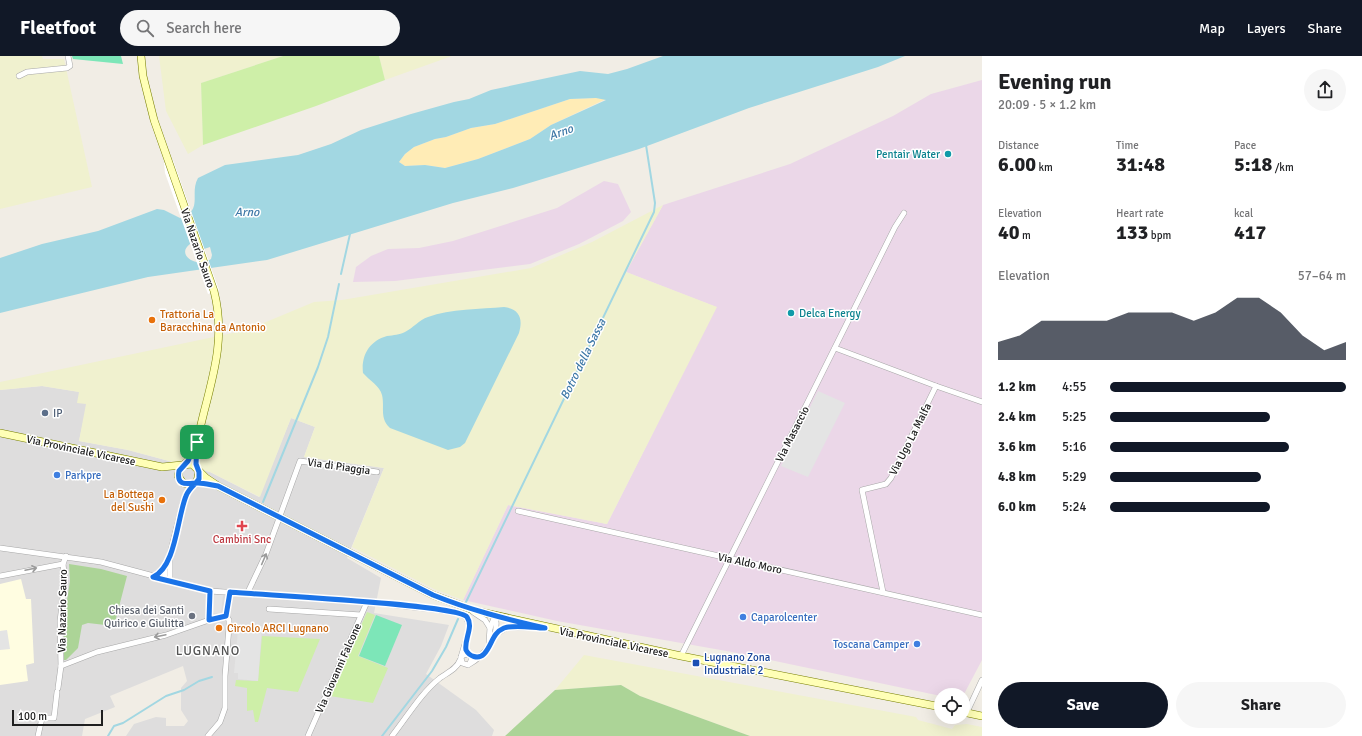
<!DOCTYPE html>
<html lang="en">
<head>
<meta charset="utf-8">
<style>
  body { margin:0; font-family:Signika,sans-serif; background:#f6f6f6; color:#202124; height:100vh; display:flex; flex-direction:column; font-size:15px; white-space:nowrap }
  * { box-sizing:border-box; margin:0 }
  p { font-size:13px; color:#757577 }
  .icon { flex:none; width:22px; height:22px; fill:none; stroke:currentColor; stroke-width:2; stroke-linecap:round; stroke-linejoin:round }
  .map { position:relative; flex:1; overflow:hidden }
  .panel { display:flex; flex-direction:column; background:#fff; width:380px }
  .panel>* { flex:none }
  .fabs { position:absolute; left:934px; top:632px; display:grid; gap:8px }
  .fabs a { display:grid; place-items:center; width:36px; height:36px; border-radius:50%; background:#fff; box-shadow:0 4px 16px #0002; font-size:20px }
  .scale { position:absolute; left:12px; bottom:10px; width:91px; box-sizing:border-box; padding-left:4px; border:2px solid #202020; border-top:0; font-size:11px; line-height:14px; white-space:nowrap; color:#202020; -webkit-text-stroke:3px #fff; paint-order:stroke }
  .pin { position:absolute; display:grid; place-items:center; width:34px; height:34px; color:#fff; margin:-17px; border-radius:8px; box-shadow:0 2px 6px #0006 }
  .round { display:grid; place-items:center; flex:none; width:42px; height:42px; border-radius:21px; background:#f6f6f6 }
  .head { display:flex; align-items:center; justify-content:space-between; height:68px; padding:0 16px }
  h1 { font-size:22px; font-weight:700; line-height:30px }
  .metrics { display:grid; grid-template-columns:repeat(3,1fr); gap:6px; height:68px; padding:4px 16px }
  .metrics div { display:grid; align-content:center }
  .metrics b { font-size:20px; font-weight:700 }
  .metrics small { font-size:11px; font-weight:400 }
  .metrics p { font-size:11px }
  .chart { height:112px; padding:8px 16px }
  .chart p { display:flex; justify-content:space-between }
  .chart svg { width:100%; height:72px; margin-top:4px; fill:#111827; opacity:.7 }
  .action { display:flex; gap:8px; margin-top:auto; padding:8px 16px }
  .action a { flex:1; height:46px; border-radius:24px; background:#111827; color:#fff; font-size:16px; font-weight:700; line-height:46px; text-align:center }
  .action a+a { background:#f6f6f6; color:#202124 }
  ul { padding:0 16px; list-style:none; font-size:13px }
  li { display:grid; grid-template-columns:64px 48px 1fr; align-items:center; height:30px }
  li i { height:10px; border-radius:5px; background:#111827 }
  header { display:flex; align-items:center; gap:24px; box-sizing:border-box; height:56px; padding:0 20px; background:#111827; color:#fff }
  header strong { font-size:19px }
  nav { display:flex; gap:22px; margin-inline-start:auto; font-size:14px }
  .search { width:280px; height:36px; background:#f6f6f6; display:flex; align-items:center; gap:10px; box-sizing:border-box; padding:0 14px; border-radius:22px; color:#757577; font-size:15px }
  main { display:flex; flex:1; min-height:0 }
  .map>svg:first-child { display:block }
  .residential { fill:#dedddd }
  .industrial { fill:#ebd7e8 }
  .education { fill:#fffde1 }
  .farmland { fill:#f0f1cf }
  .grass { fill:#ceefa8 }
  .forest { fill:#acd497 }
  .sand { fill:#ffecb6 }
  .pitch { fill:#7de6b8 }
  .parking { fill:#e4e4e4 }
  .water { fill:#a2d7e2; fill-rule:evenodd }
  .pier { fill:#fff }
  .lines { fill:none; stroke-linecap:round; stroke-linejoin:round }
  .stream { stroke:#a2d7e2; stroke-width:2 }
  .minor-casing { stroke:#a7a7a7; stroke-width:6 }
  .secondary-casing { stroke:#767e00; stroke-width:8 }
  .minor { stroke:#fff; stroke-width:5 }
  .secondary { stroke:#ffffb6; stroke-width:7 }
  .oneway { stroke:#9b9b9b }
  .route-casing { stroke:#fff; stroke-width:8 }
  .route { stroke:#1a73e8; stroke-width:5 }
  .culture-dot { fill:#0f9aa8; stroke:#fff; stroke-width:1.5 }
  .food-dot { fill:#e8710a; stroke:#fff; stroke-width:1.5 }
  .service-dot { fill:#5c6f8a; stroke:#fff; stroke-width:1.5 }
  .shop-dot { fill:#3f7fe0; stroke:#fff; stroke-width:1.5 }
  .health-dot { fill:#e0444e; stroke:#fff; stroke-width:1.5 }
  .worship-dot { fill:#6b7280; stroke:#fff; stroke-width:1.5 }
  .transit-dot { fill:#1a4fb4; stroke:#fff; stroke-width:1.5 }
  .labels { text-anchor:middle; stroke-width:3; stroke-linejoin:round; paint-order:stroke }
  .culture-label { font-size:11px; fill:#0d838f; stroke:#fff; text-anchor:end }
  .street-label { font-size:11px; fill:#202020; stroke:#fff }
  .food-label { font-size:11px; fill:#c56008; stroke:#fff; text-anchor:start }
  .service-label { font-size:11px; fill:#4e5e75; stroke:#fff; text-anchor:start }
  .shop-label { font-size:11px; fill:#366cbe; stroke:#fff; text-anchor:start }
  .health-label { font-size:11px; fill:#be3a42; stroke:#fff }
  .worship-label { font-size:11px; fill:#5b616d; stroke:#fff; text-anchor:end }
  .transit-label { font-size:11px; fill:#164399; stroke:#fff; text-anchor:start }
  .water-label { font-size:12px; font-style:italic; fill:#3e78a7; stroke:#fff }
  .quarter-label { font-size:13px; letter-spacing:1px; fill:#535353; stroke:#fff }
</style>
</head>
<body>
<header>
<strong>Fleetfoot</strong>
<div class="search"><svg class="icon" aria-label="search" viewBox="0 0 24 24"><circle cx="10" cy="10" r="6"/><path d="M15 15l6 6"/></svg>Search here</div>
<nav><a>Map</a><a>Layers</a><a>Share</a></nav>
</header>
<main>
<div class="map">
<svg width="982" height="680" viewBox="0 0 982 680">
  <rect width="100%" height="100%" fill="#f1ede5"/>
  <polygon class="residential" points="42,330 80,336 87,348 79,385 128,394 210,416 259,441 291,362 315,371 304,401 384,412 347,502 381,522 374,557 449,569 441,590 426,618 476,654 494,674 492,680 126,680 134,668 156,661 166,662 166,670 184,670 188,665 181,654 181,632 187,625 183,610 110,640 115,651 85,663 82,680 0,680 0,334"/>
  <g class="industrial">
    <polygon points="982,24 982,604 963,640 963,639 941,640 732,596 557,565 463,544 508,449 607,468 716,251 626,216 663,149 790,108 893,60 931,38"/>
    <polygon points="604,125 618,128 631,156 623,165 579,188 530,208 395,225 353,226 356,211 371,200 388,193 419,192 453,185 557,152"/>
  </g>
  <polygon class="education" points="21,523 26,543 31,543 34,607 26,609 28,625 0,629 0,528"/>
  <g class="farmland">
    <polygon points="0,0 42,0 43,3 64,3 92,131 0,153"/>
    <polygon points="159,0 283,0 201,27 203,89 188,98 166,55"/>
    <polygon points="379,0 452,0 385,24"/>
    <polygon points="663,149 626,216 717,251 607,468 508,449 463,544 434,533 352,491 384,412 304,401 315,371 291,362 260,441 210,416 128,394 79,385 86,348 77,347 79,336 42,330 0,334 0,326 247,274 314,246 342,244 531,212 592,186"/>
    <polygon points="584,599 916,661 918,664 952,673 955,669 967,668 982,671 982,680 750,680 640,640 621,629 555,634"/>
  </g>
  <g class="grass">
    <polygon points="283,0 379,0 385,24 316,50 203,89 201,27"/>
    <polygon points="367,556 375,559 358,600 388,612 373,647 330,640"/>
    <polygon points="262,580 320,583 298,636 267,632 258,666 255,666 253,654 247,655 247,632 235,630 236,624 258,625"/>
  </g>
  <g class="forest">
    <polygon points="69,508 101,513 127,520 114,570 88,567 82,569 78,592 66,604 64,604 64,564 70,525"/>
    <polygon points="621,629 640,640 750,680 505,680 555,634"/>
  </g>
  <polygon class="sand" points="596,42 606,43 551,69 530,83 478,103 445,112 425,109 405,110 399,106 405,98 414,91 435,83 446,81 471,72 495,68 570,43"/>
  <g class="pitch">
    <polygon points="72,0 121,0 123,8 73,3"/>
    <polygon points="376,559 402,569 385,610 359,600"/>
  </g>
  <g class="parking">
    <polygon points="818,335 845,347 808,421 781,410"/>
    <polygon points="214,538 223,539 221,558 212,557"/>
    <polygon points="242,568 262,570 258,625 238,623 238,617 234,617 238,574 242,574"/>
    <polygon points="7,574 10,593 0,594 0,575"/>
  </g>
  <g class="water">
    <path d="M663 0H905L878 11 749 52 639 93 559 118 513 132 453 147 267 204 148 221 0 257V202L42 188 98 175 157 153 164 154 180 162C204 154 189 138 198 122L225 109 298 99 331 88 361 74 411 58 454 46 469 43 491 34 580 15 608 18 627 13ZM596 42 606 44 551 69 530 83 478 103 445 112 425 109 405 110 399 106 405 98 414 91 435 83 446 81 471 72 495 68 570 43ZM190 188H202L204 193 210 191 212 199 211 203C198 213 175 199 190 188Z"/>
    <path d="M504 251C520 253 523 263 519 277L465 387 460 391 448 394 390 372C379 362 385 351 382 339 380 330 369 324 363 317 361 300 369 285 387 280 394 279 399 279 405 276 413 272 419 264 428 261 450 253 481 253 504 251Z"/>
  </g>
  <polygon class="pier" points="173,104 219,234 208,238 165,117 164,107"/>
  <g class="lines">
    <g class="stream">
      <polyline points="341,218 350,178"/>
      <polyline points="263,446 318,311 328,281 339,228"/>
      <polyline points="466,546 654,156 655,147 646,89"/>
      <polyline points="108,680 114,670 123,667 166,640 184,634 199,625 212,621"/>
      <polyline points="382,680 432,615 446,591 458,563"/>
    </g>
    <g class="minor-casing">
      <g id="minor">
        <polyline points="19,20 27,16 67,12 70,10 68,0"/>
        <polyline points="835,292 936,330 891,422 886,428 862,434 883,536"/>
        <polyline points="936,330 982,346"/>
        <polyline points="518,455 982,559"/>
        <polyline points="0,492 101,506 210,535 367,546 456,556 466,561 470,571 461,601"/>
        <polyline points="0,520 63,508"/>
        <polyline points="165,524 165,511 170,498 183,446 193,428"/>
        <polyline points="170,525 170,502"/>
        <polyline points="247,538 266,498 300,405 377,416"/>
        <polyline points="269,553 361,559"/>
        <polyline points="473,556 485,564 490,572"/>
        <polyline points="209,564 226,560"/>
        <polyline points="496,578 508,571 542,572"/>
        <polyline points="489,586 490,572 495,560"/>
        <polyline points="681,600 895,171 904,157"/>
        <path d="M470 607 472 602 469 599 465 598 461 601 462 607 468 609C484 600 501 581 495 560"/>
        <polyline points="61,610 97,596 166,579 209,564 210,535"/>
        <polyline points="58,632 61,610 60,565 65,525 63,508 66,500"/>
        <polyline points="967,656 982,624"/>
        <polyline points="38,680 42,662 54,662 57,636"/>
        <polyline points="208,680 220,666 225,652 225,620 229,571 229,564 226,560 230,536"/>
        <polyline points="308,680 367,546"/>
        <path d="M392 680C407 661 421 637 440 622 447 617 457 613 460 604"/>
      </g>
    </g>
    <g class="secondary-casing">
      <g id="secondary">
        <path d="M141 0 143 20 154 64 214 235C225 278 215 314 204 356 200 373 194 393 196 411"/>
        <polyline points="0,377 162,411 192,408 206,422 218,430 433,539 476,555 681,600 941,651"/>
        <polyline points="195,390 188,405 180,412 178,420 183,427 190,429 197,426 199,416"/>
        <polyline points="963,656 982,660"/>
      </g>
    </g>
    <use href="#minor" class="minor"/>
    <use href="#secondary" class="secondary"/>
  </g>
  <defs><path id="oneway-shaft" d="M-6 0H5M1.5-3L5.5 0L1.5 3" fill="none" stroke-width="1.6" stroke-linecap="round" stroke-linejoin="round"/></defs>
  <g class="oneway">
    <use href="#oneway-shaft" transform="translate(264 503) rotate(-67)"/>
    <use href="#oneway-shaft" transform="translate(31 513) rotate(-12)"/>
    <use href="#oneway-shaft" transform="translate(160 580) rotate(168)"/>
  </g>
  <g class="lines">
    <g class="route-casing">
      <path id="route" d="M197 386 196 408 199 416V423C195 429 189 432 186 440 177 462 176 511 153 521L210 535 209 564 226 560 230 536C260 539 456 548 467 561 474 571 464 583 466 594 469 600 478 604 484 598 492 590 492 577 504 572 516 568 533 572 545 572 506 563 470 554 433 539L218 430C211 429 205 427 198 427 189 427 176 432 179 415L188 405 197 386"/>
    </g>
    <use href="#route" class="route"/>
  </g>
  <g class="culture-dot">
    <circle cx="948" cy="98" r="4"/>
    <circle cx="791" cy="257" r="4"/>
  </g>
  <g class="food-dot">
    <circle cx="152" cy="264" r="4"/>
    <circle cx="162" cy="444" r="4"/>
    <circle cx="219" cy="572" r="4"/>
  </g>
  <circle class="service-dot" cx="45" cy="357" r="4"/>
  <g class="shop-dot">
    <circle cx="57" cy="419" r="4"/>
    <circle cx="743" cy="561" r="4"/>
    <circle cx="917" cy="588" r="4"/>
  </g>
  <path class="health-dot" d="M240 464h4v4h4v4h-4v4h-4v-4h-4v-4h4z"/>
  <circle class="worship-dot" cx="192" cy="560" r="4"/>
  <rect class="transit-dot" x="692" y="603" width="8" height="8" rx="2"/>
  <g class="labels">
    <g class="culture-label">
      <text x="940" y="102">Pentair Water</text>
      <text x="799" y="261" text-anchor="start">Delca Energy</text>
    </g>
    <g class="street-label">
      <text transform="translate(198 192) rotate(71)" y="4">Via Nazario Sauro</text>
      <text transform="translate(792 378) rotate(-63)" y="4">Via Masaccio</text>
      <text transform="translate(910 383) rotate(-63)" y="4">Via Ugo La Malfa</text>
      <text transform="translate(81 394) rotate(12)" y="4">Via Provinciale Vicarese</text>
      <text transform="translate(339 410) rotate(8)" y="4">Via di Piaggia</text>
      <text transform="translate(750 507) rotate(12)" y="4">Via Aldo Moro</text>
      <text transform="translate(62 555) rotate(-89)" y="4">Via Nazario Sauro</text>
      <text transform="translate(614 586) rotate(12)" y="4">Via Provinciale Vicarese</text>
      <text transform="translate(338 612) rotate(-66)" y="4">Via Giovanni Falcone</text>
    </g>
    <g class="food-label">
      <text x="160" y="262">Trattoria La<tspan x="160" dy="13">Baracchina da Antonio</tspan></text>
      <text x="154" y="442" text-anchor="end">La Bottega<tspan x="154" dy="13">del Sushi</tspan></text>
      <text x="227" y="576">Circolo ARCI Lugnano</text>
    </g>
    <g class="service-label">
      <text x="53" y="361">IP</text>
    </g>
    <g class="shop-label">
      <text x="65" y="423">Parkpre</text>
      <text x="751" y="565">Caparolcenter</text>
      <text x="909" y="592" text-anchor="end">Toscana Camper</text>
    </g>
    <g class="health-label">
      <text x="242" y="487">Cambini Snc</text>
    </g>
    <g class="worship-label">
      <text x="184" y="558">Chiesa dei Santi<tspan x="184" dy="13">Quirico e Giulitta</tspan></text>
    </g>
    <g class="transit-label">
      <text x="704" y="605">Lugnano Zona<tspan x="704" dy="13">Industriale 2</tspan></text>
    </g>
    <g class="water-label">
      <text transform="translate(561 76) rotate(-20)" y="4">Arno</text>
      <text x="247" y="160">Arno</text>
      <text transform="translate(583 303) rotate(-64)" y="4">Botro della Sassa</text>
    </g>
    <g class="quarter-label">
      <text x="208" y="599">LUGNANO</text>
    </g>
  </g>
</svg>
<div class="fabs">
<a><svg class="icon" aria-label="locate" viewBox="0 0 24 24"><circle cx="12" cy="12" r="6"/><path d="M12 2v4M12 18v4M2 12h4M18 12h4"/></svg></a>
</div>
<div class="scale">100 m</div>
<div class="pin" style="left:197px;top:386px;background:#1e9e55"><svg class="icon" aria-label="arrive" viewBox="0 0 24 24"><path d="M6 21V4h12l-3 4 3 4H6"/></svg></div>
</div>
<section class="panel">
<div class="head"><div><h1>Evening run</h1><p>20:09 · 5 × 1.2 km</p></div><a class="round"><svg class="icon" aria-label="share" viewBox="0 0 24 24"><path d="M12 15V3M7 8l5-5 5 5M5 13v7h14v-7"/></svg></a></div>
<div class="metrics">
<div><p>Distance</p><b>6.00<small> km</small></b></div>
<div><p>Time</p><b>31:48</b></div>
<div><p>Pace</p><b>5:18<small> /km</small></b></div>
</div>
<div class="metrics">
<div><p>Elevation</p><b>40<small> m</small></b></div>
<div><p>Heart rate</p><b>133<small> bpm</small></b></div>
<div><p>kcal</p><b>417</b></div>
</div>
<div class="chart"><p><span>Elevation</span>57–64 m</p>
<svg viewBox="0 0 160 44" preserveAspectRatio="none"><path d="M0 44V33L10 29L20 20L30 20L40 20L50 20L60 15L70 15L80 15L90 20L100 15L110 6L120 6L130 15L140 29L150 38L160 33V44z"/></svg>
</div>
<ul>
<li><b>1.2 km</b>4:55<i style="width:100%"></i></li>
<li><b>2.4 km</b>5:25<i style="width:68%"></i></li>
<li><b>3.6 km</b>5:16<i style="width:76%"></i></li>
<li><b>4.8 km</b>5:29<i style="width:64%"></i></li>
<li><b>6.0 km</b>5:24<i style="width:68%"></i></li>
</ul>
<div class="action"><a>Save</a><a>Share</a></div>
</section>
</main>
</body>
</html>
